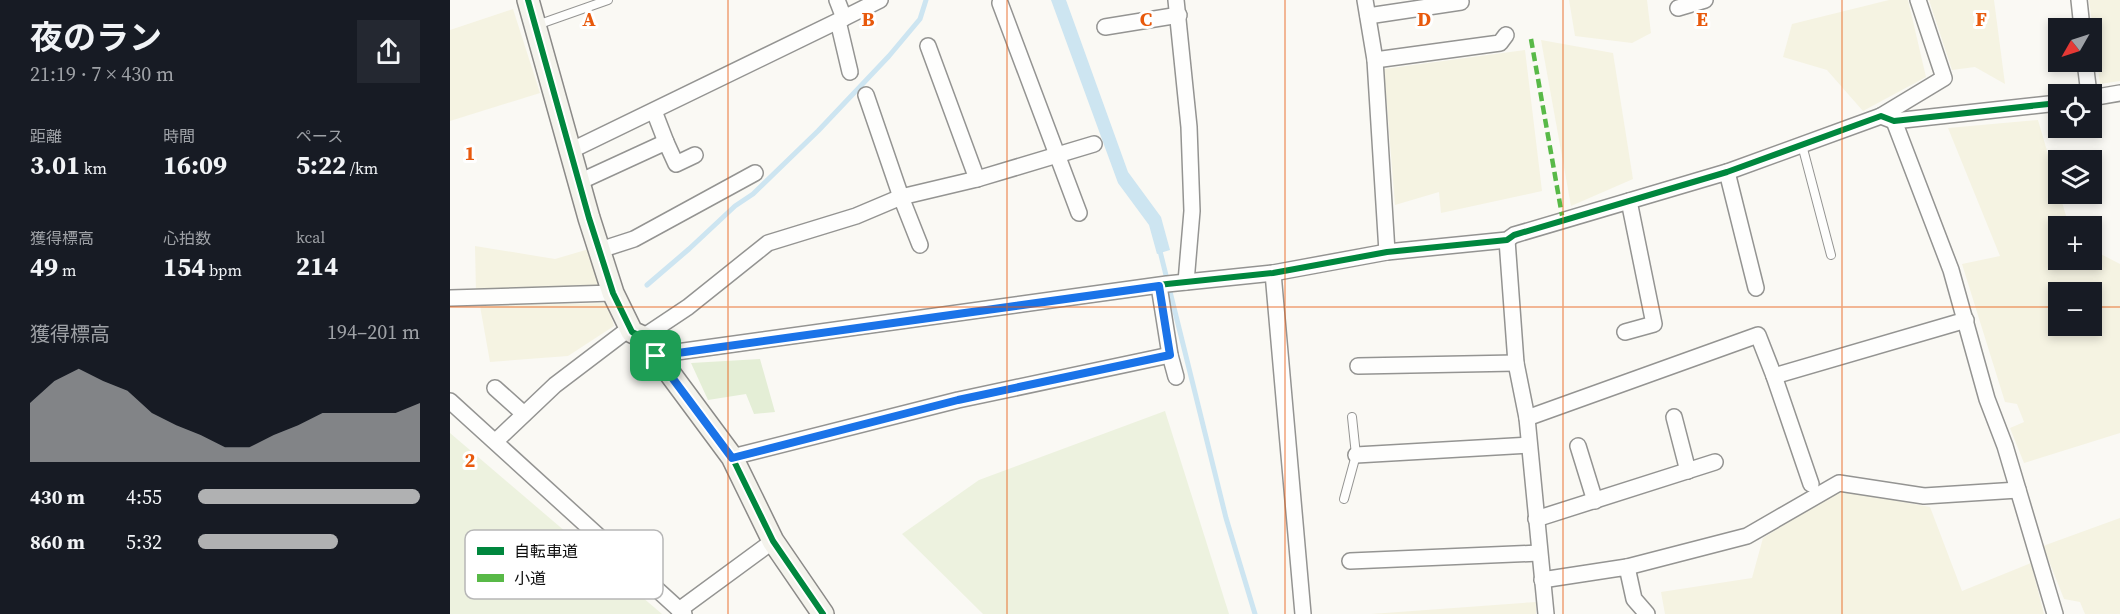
<!DOCTYPE html>
<html lang="ja">
<head>
<meta charset="utf-8">
<style>
  body { margin:0; font-family:"Source Serif 4","Noto Sans JP",serif; background:#242831; color:#f1f3f6; height:100vh; display:flex; flex-direction:column; font-size:22px; white-space:nowrap }
  * { box-sizing:border-box; margin:0 }
  p { font-size:20px; color:#9ea1a6 }
  .icon { flex:none; width:33px; height:33px; fill:none; stroke:currentColor; stroke-width:2; stroke-linecap:round; stroke-linejoin:round }
  .map { position:relative; flex:1; overflow:hidden }
  .sheet { display:flex; flex-direction:column; background:#171b24; width:450px }
  .sheet>* { flex:none }
  .needle { width:39px; rotate:231deg }
  .buttons { position:absolute; left:1598px; top:18px; display:grid; gap:12px }
  .buttons a { display:grid; place-items:center; width:54px; height:54px; border-radius:0px; background:#171b24; box-shadow:0 3px 9px #0003; font-size:30px }
  .pin { position:absolute; display:grid; place-items:center; width:51px; height:51px; color:#fff; margin:-26px; border-radius:12px; box-shadow:0 3px 9px #0006 }
  .round { display:grid; place-items:center; flex:none; width:63px; height:63px; border-radius:0px; background:#242831 }
  .overview { display:flex; align-items:center; justify-content:space-between; height:102px; padding:0 30px }
  h1 { font-size:33px; font-weight:700; line-height:45px }
  .metrics { display:grid; grid-template-columns:repeat(3,1fr); gap:9px; height:102px; padding:6px 30px }
  .metrics div { display:grid; align-content:center }
  .metrics b { font-size:26px; font-weight:700 }
  .metrics small { font-size:16px; font-weight:400 }
  .metrics p { font-size:16px }
  .chart { height:168px; padding:12px 30px }
  .chart p { display:flex; justify-content:space-between }
  .chart svg { width:100%; height:108px; margin-top:6px; fill:#b0b1b2; opacity:.7 }
  ul { padding:0 30px; list-style:none; font-size:20px }
  li { display:grid; grid-template-columns:96px 72px 1fr; align-items:center; height:45px }
  li i { height:15px; border-radius:8px; background:#b0b1b2 }
  main { display:flex; flex:1; min-height:0 }
  .map>svg:first-child { display:block }
  .farmland { fill:#f5f3e2; fill-rule:evenodd }
  .green { fill:#e4eed6 }
  .pitch { fill:#edf2df }
  .water { fill:#cde5f1 }
  .lines { fill:none; stroke-linecap:round; stroke-linejoin:round }
  .stream { stroke:#cde5f1; stroke-width:5 }
  .lane-casing { stroke:#949492; stroke-width:10 }
  .street-casing { stroke:#949492; stroke-width:18 }
  .secondary-casing { stroke:#8b8a88; stroke-width:24 }
  .lane { stroke:#fefefd; stroke-width:8 }
  .street { stroke:#fefefd; stroke-width:15 }
  .secondary { stroke:#f4f3ec; stroke-width:21 }
  .quiet { stroke:#58b947; stroke-width:4.5; stroke-dasharray:9 4.5; stroke-linecap:butt }
  .cycleway-casing { stroke:#fff; stroke-width:10 }
  .cycleway { stroke:#00873e; stroke-width:6 }
  .route-casing { stroke:#fff; stroke-width:12 }
  .route { stroke:#1a73e8; stroke-width:8 }
  .grid { fill:none; stroke:#e8590c; stroke-width:1.5; stroke-opacity:0.55 }
  .key { fill:#fff; stroke:#b7b7b7; stroke-width:1.5 }
  .key-label { font-size:16px; fill:#0e0e0e }
  .grid-label { font-size:20px; text-anchor:middle; font-weight:bold; fill:#e8590c; stroke:#fff; stroke-width:6; stroke-linejoin:round; paint-order:stroke }
</style>
</head>
<body>
<main>
<section class="sheet">
<div class="overview"><div><h1>夜のラン</h1><p>21:19 · 7 × 430 m</p></div><a class="round"><svg class="icon" aria-label="share" viewBox="0 0 24 24"><path d="M12 15V3M7 8l5-5 5 5M5 13v7h14v-7"/></svg></a></div>
<div class="metrics">
<div><p>距離</p><b>3.01<small> km</small></b></div>
<div><p>時間</p><b>16:09</b></div>
<div><p>ペース</p><b>5:22<small> /km</small></b></div>
</div>
<div class="metrics">
<div><p>獲得標高</p><b>49<small> m</small></b></div>
<div><p>心拍数</p><b>154<small> bpm</small></b></div>
<div><p>kcal</p><b>214</b></div>
</div>
<div class="chart"><p><span>獲得標高</span>194–201 m</p>
<svg viewBox="0 0 160 44" preserveAspectRatio="none"><path d="M0 44V20L10 11L20 6L30 11L40 15L50 24L60 29L70 33L80 38L90 38L100 33L110 29L120 24L130 24L140 24L150 24L160 20V44z"/></svg>
</div>
<ul>
<li><b>430 m</b>4:55<i style="width:100%"></i></li>
<li><b>860 m</b>5:32<i style="width:63%"></i></li>
</ul>
</section>
<div class="map">
<svg width="1670" height="614" viewBox="0 0 1670 614">
  <rect width="100%" height="100%" fill="#faf9f4"/>
  <g class="farmland">
    <polygon points="1119,0 1197,0 1201,33 1182,43 1125,36"/>
    <polygon points="1439,0 1458,0 1476,77 1413,111 1377,70 1333,57 1342,24"/>
    <polygon points="1479,0 1544,0 1555,84 1525,67 1502,70"/>
    <polygon points="1639,0 1670,0 1670,81 1650,84"/>
    <polygon points="63,9 90,93 0,121 0,30"/>
    <polygon points="1091,40 1163,53 1183,179 1121,206"/>
    <polygon points="1075,50 1092,191 991,213 989,192 945,205 934,69"/>
    <path d="M1588 120 1619 226H1608V260H1641V249L1670 264V433L1574 463 1560 428 1574 422 1567 404 1555 402 1512 264 1550 256 1498 128ZM1608 292H1641V326H1608Z"/>
    <polygon points="25,246 105,259 139,249 152,287 26,293"/>
    <polygon points="157,303 164,326 118,356 40,362 30,306"/>
    <polygon points="1390,490 1480,507 1512,591 1581,563 1594,614 1215,614 1211,592 1302,578 1313,538"/>
    <polygon points="1670,518 1670,614 1635,614 1630,602 1614,599 1593,546"/>
    <polygon points="1086,602 1086,614 921,614"/>
  </g>
  <polygon class="green" points="310,359 325,412 304,414 296,394 258,400 241,363"/>
  <g class="pitch">
    <polygon points="715,411 779,614 533,614 452,534 529,480"/>
    <polygon points="0,433 212,614 0,614"/>
  </g>
  <polygon class="water" points="601,0 616,0 678,172 711,217 720,250 707,254 699,225 668,183"/>
  <g class="lines">
    <g class="stream">
      <polyline points="709,247 776,518 805,614"/>
      <polyline points="197,285 239,249 285,206 303,194 368,131 439,56 470,19 476,0"/>
    </g>
    <g class="lane-casing">
      <g id="lane">
        <polyline points="87,25 158,0"/>
        <polyline points="1352,145 1381,255"/>
        <polyline points="894,499 906,455 902,417"/>
      </g>
    </g>
    <g class="street-casing">
      <g id="street">
        <polyline points="726,0 739,127 742,211 736,282"/>
        <polyline points="915,0 925,60 937,252"/>
        <polyline points="1629,0 1632,28"/>
        <polyline points="550,3 629,213"/>
        <polyline points="1228,8 1255,0"/>
        <polyline points="918,16 1011,2"/>
        <polyline points="394,18 430,0"/>
        <polyline points="388,21 400,72"/>
        <polyline points="655,27 729,15"/>
        <polyline points="478,46 527,179"/>
        <polyline points="925,60 1050,43 1056,35"/>
        <polyline points="1635,62 1639,94"/>
        <polyline points="416,95 451,197 470,245"/>
        <polyline points="1641,98 1670,93"/>
        <polyline points="204,111 216,142"/>
        <polyline points="1431,116 1494,78 1468,0"/>
        <polyline points="1444,121 1501,270 1537,399 1555,446 1605,614"/>
        <polyline points="120,151 394,18 387,0"/>
        <polyline points="1277,172 1306,288"/>
        <polyline points="129,182 216,142 226,164 245,155"/>
        <polyline points="1057,240 1066,363 1077,418 1096,614"/>
        <polyline points="150,250 184,239 305,173"/>
        <polyline points="823,273 853,614"/>
        <polyline points="709,286 720,355 726,377"/>
        <polyline points="0,298 163,293"/>
        <polyline points="1175,332 1204,324 1179,201"/>
        <polyline points="193,337 238,307 318,243 406,216 451,197 527,179 644,144"/>
        <polyline points="205,355 717,284 823,273 937,252 1057,240 1064,235 1277,172 1431,116 1444,121 1608,103"/>
        <polyline points="908,366 1066,363"/>
        <polyline points="1324,376 1516,320"/>
        <polyline points="45,388 74,414"/>
        <polyline points="0,401 234,614"/>
        <polyline points="1224,417 1238,471"/>
        <polyline points="1077,418 1308,335 1324,376 1361,484"/>
        <polyline points="46,441 105,385 180,328"/>
        <polyline points="1128,446 1145,501"/>
        <polyline points="906,455 1079,445"/>
        <polyline points="282,457 508,400 720,355"/>
        <polyline points="1086,519 1265,462"/>
        <polyline points="900,561 1089,553"/>
        <polyline points="1177,567 1297,536 1389,483 1474,496 1568,490"/>
        <polyline points="1092,580 1177,567 1184,599 1197,614"/>
        <polyline points="229,610 323,541"/>
      </g>
    </g>
    <g class="secondary-casing">
      <polyline id="secondary" points="78,0 139,218 163,293 182,332 193,337 282,457 323,541 373,614"/>
    </g>
    <use href="#lane" class="lane"/>
    <use href="#street" class="street"/>
    <use href="#secondary" class="secondary"/>
    <polyline class="quiet" points="1081,39 1113,221"/>
    <g class="cycleway-casing">
      <g id="cycleway">
        <polyline points="78,0 139,218 163,293 182,332 193,337 282,457 323,541 373,614"/>
        <polyline points="205,355 717,284 823,273 937,252 1057,240 1064,235 1277,172 1431,116 1444,121 1608,103"/>
      </g>
    </g>
    <use href="#cycleway" class="cycleway"/>
  </g>
  <g class="lines">
    <g class="route-casing">
      <polygon id="route" points="709,286 720,355 508,400 282,458 206,356"/>
    </g>
    <use href="#route" class="route"/>
  </g>
  <path class="grid" d="M278 0V614M557 0V614M835 0V614M1113 0V614M1392 0V614M0 307H1608M1641 307H1670"/>
  <rect x="15" y="530" width="198" height="69" rx="9" class="key"/>
  <rect x="27" y="547" width="27" height="8" fill="#00873e"/>
  <rect x="27" y="574" width="27" height="8" fill="#58b947"/>
  <g class="key-label">
    <text x="64" y="557">自転車道</text>
    <text x="64" y="584">小道</text>
  </g>
  <g class="grid-label">
    <text x="139" y="26">A</text>
    <text x="418" y="26">B</text>
    <text x="696" y="26">C</text>
    <text x="974" y="26">D</text>
    <text x="1252" y="26">E</text>
    <text x="1531" y="26">F</text>
    <text x="20" y="160">1</text>
    <text x="20" y="467">2</text>
  </g>
</svg>
<div class="buttons">
<a><svg class="needle" viewBox="-14 -14 28 28"><path d="M0-13l5 13h-10z" fill="#e53935"/><path d="M0 13l5-13h-10z" fill="#9ea1a6"/></svg></a>
<a><svg class="icon" aria-label="locate" viewBox="0 0 24 24"><circle cx="12" cy="12" r="6"/><path d="M12 2v4M12 18v4M2 12h4M18 12h4"/></svg></a>
<a><svg class="icon" aria-label="layers" viewBox="0 0 24 24"><path d="M12 4l9 5-9 5-9-5zM3 14l9 5 9-5"/></svg></a>
<a>+</a>
<a>−</a>
</div>
<div class="pin" style="left:206px;top:356px;background:#1e9e55"><svg class="icon" aria-label="arrive" viewBox="0 0 24 24"><path d="M6 21V4h12l-3 4 3 4H6"/></svg></div>
</div>
</main>
</body>
</html>
